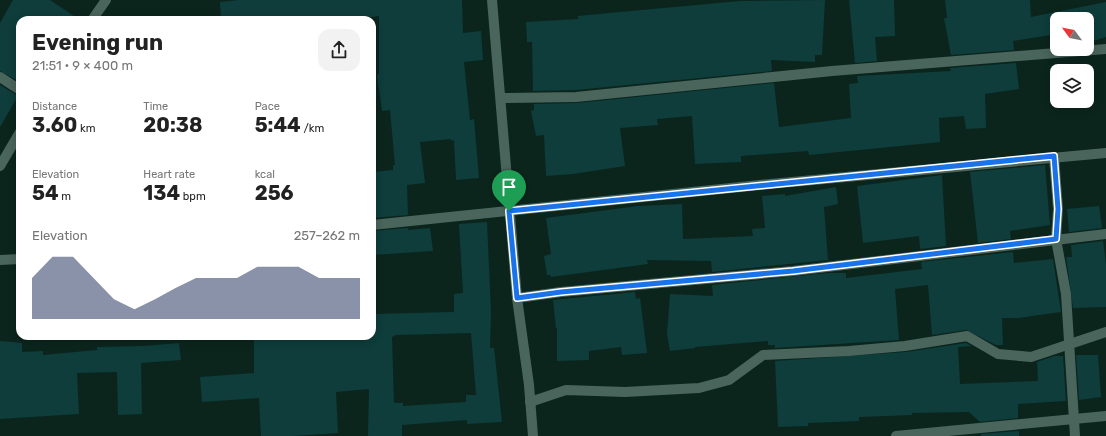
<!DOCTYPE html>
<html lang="en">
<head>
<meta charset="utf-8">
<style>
  body { margin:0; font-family:Rubik,sans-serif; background:#f2f2f2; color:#222; height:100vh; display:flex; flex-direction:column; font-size:15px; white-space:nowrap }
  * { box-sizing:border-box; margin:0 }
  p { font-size:13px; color:#767676 }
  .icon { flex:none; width:22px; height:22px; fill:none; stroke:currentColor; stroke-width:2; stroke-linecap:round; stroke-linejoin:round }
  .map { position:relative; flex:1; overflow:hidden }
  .drawer { position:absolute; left:16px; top:16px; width:360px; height:324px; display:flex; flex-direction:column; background:#fff; border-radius:12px; box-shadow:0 2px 10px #0003 }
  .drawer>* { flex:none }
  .needle { width:26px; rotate:302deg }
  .controls { position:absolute; left:1050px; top:12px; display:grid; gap:8px }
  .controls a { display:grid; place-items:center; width:44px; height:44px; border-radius:8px; background:#fff; box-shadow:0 2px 10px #0003; font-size:20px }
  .pin { position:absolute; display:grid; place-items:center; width:34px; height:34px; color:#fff; margin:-41px -17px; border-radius:50% 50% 50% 0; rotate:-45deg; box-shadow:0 0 4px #0007 }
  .pin .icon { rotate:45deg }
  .round { display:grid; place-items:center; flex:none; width:42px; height:42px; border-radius:12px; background:#f2f2f2 }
  .head { display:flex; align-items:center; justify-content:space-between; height:68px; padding:0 16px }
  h1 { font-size:22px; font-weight:700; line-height:30px }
  .figures { display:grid; grid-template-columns:repeat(3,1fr); gap:6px; height:68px; padding:4px 16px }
  .figures div { display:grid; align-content:center }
  .figures b { font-size:20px; font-weight:700 }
  .figures small { font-size:11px; font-weight:400 }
  .figures p { font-size:11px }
  .chart { height:112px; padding:8px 16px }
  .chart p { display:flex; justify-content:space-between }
  .chart svg { width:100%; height:72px; margin-top:4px; fill:#5a6485; opacity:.7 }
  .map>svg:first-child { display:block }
  .building { fill:#0e3d3b; fill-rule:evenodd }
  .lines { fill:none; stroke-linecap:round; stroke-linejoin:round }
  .street { stroke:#4a655c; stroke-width:10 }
  .route-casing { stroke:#fff; stroke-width:8 }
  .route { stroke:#1a73e8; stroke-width:5 }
</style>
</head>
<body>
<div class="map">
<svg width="1106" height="436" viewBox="0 0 1106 436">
  <rect width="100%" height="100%" fill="#0b251d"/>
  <g class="building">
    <polygon points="13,0 50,0 80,20 20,20 20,82 0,71 0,23"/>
    <polygon points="239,0 462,0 463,33 481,31 483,60 464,62 470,120 474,119 479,178 456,180 454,140 451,141 451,139 420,142 425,183 407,185 408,215 372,218 372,172 393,170 393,165 395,165 390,110 382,111 377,75 379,74 379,16 351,20 347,20 347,17 325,20 221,20 220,2"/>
    <polygon points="825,0 822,55 815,55 815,62 771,60 772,71 576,90 533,91 532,42 527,42 526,22 578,19 578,16 609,13 740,1"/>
    <polygon points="849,0 894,0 895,36 875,37 877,61 855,63"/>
    <polygon points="945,0 1030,0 1031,17 1106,2 1106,37 1087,43 1087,19 1057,19 1057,36 1051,37 1051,35 1013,41 1014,50 951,55 944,18 947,18"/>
    <polygon points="1016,63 1019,89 985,94 986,128 966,129 964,116 939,118 940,142 809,155 808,151 741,156 741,162 695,164 692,116 657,119 658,125 620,128 625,166 573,174 546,176 544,135 536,136 531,111 534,110 534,104 577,103 774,83 779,127 851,118 849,84 858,83 857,76 951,71 950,68"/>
    <polygon points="0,85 18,96 0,127"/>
    <polygon points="1045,165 1050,225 1010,231 1011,239 978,243 970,172"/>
    <polygon points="942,175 946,246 920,249 919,236 863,243 857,186"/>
    <polygon points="836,187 838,204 824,207 828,260 712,272 711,261 647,260 648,264 551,277 550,275 547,275 544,256 551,254 546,218 638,206 682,204 683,239 753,236 752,229 765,228 762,196 785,194 785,196"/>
    <polygon points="1099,206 1102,228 1069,232 1067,209"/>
    <path d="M487 222 491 312 490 348H494L502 422 467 424V420L402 425V436H368L369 389 336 392 338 433 293 436H261L259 398 202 402 200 377 254 373V336H372V314L454 312V294L463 293 459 224ZM471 333 476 395H466V402L403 406V403H394L392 337 396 335Z"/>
    <polygon points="408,228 408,230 430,228 433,251 372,255 372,231"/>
    <polygon points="1103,241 1106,264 1106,307 1073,308 1066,257 1072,257 1071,245"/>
    <polygon points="1013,252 1014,263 1053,259 1061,312 1018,318 1002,318 1003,345 996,345 966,330 932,335 928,285 895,289 899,340 775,348 775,345 768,345 768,341 695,347 695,348 670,351 667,334 670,294 713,296 712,285 829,273 846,273 846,278 922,269 921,262"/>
    <polygon points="635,292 636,299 640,298 647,353 622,355 621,347 589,351 589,360 557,361 557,328 556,328 553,300"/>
    <polygon points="0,341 22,343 22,352 43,351 43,355 97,350 97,347 142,346 179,343 181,360 141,363 142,414 118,415 117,372 77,373 79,414 0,419"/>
    <polygon points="966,343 972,346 958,347 960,384 1038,381 1037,362 1054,356 1063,356 1066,401 1018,404 1018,418 980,422 969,412 912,413 912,415 859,417 859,421 808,423 808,426 778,427 775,361 906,352"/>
    <polygon points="1076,355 1098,355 1101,397 1079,400"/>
    <polygon points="1019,431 1019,436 981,436 981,434"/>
  </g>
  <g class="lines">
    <g class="street">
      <polyline points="492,0 517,298 529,385 533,436"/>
      <polyline points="92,20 106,0"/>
      <polyline points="0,77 20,90"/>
      <polyline points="501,98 576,97 832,71 1106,49"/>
      <polyline points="1054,157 1058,209 1056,239 1066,294 1075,436"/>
      <polyline points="0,166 20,132"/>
      <polyline points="372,225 760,185 1106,153"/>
      <polyline points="0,260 20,259"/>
      <polyline points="517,298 561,292 793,271 1106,234"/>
      <polyline points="530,402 566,390 625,392 699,388 729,380 763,355 849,351 905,346 967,336 998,354 1031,357 1106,332"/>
      <polyline points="896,436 1106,416"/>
    </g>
  </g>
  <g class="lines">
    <g class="route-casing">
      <polygon id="route" points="1054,156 1058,209 1056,239 793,271 561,292 517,298 509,211"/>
    </g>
    <use href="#route" class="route"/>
  </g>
</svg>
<div class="controls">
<a><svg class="needle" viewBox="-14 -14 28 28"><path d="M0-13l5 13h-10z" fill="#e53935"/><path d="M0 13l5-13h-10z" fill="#767676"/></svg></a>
<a><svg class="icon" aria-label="layers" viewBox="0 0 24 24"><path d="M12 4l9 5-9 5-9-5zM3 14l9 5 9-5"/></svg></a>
</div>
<div class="pin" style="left:509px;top:211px;background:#1e9e55"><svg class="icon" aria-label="arrive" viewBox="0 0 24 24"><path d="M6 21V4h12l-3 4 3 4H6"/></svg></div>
<section class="drawer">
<div class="head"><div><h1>Evening run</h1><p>21:51 · 9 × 400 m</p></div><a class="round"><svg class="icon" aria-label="share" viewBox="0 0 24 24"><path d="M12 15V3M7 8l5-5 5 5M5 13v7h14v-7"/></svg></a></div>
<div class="figures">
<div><p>Distance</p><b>3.60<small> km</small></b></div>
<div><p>Time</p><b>20:38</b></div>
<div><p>Pace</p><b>5:44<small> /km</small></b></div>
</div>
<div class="figures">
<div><p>Elevation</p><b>54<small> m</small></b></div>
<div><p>Heart rate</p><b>134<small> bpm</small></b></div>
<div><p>kcal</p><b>256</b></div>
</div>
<div class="chart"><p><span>Elevation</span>257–262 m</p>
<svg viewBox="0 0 160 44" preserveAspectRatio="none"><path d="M0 44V19L10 6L20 6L30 19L40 32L50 38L60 32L70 25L80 19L90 19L100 19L110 12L120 12L130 12L140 19L150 19L160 19V44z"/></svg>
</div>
</section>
</div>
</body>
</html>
